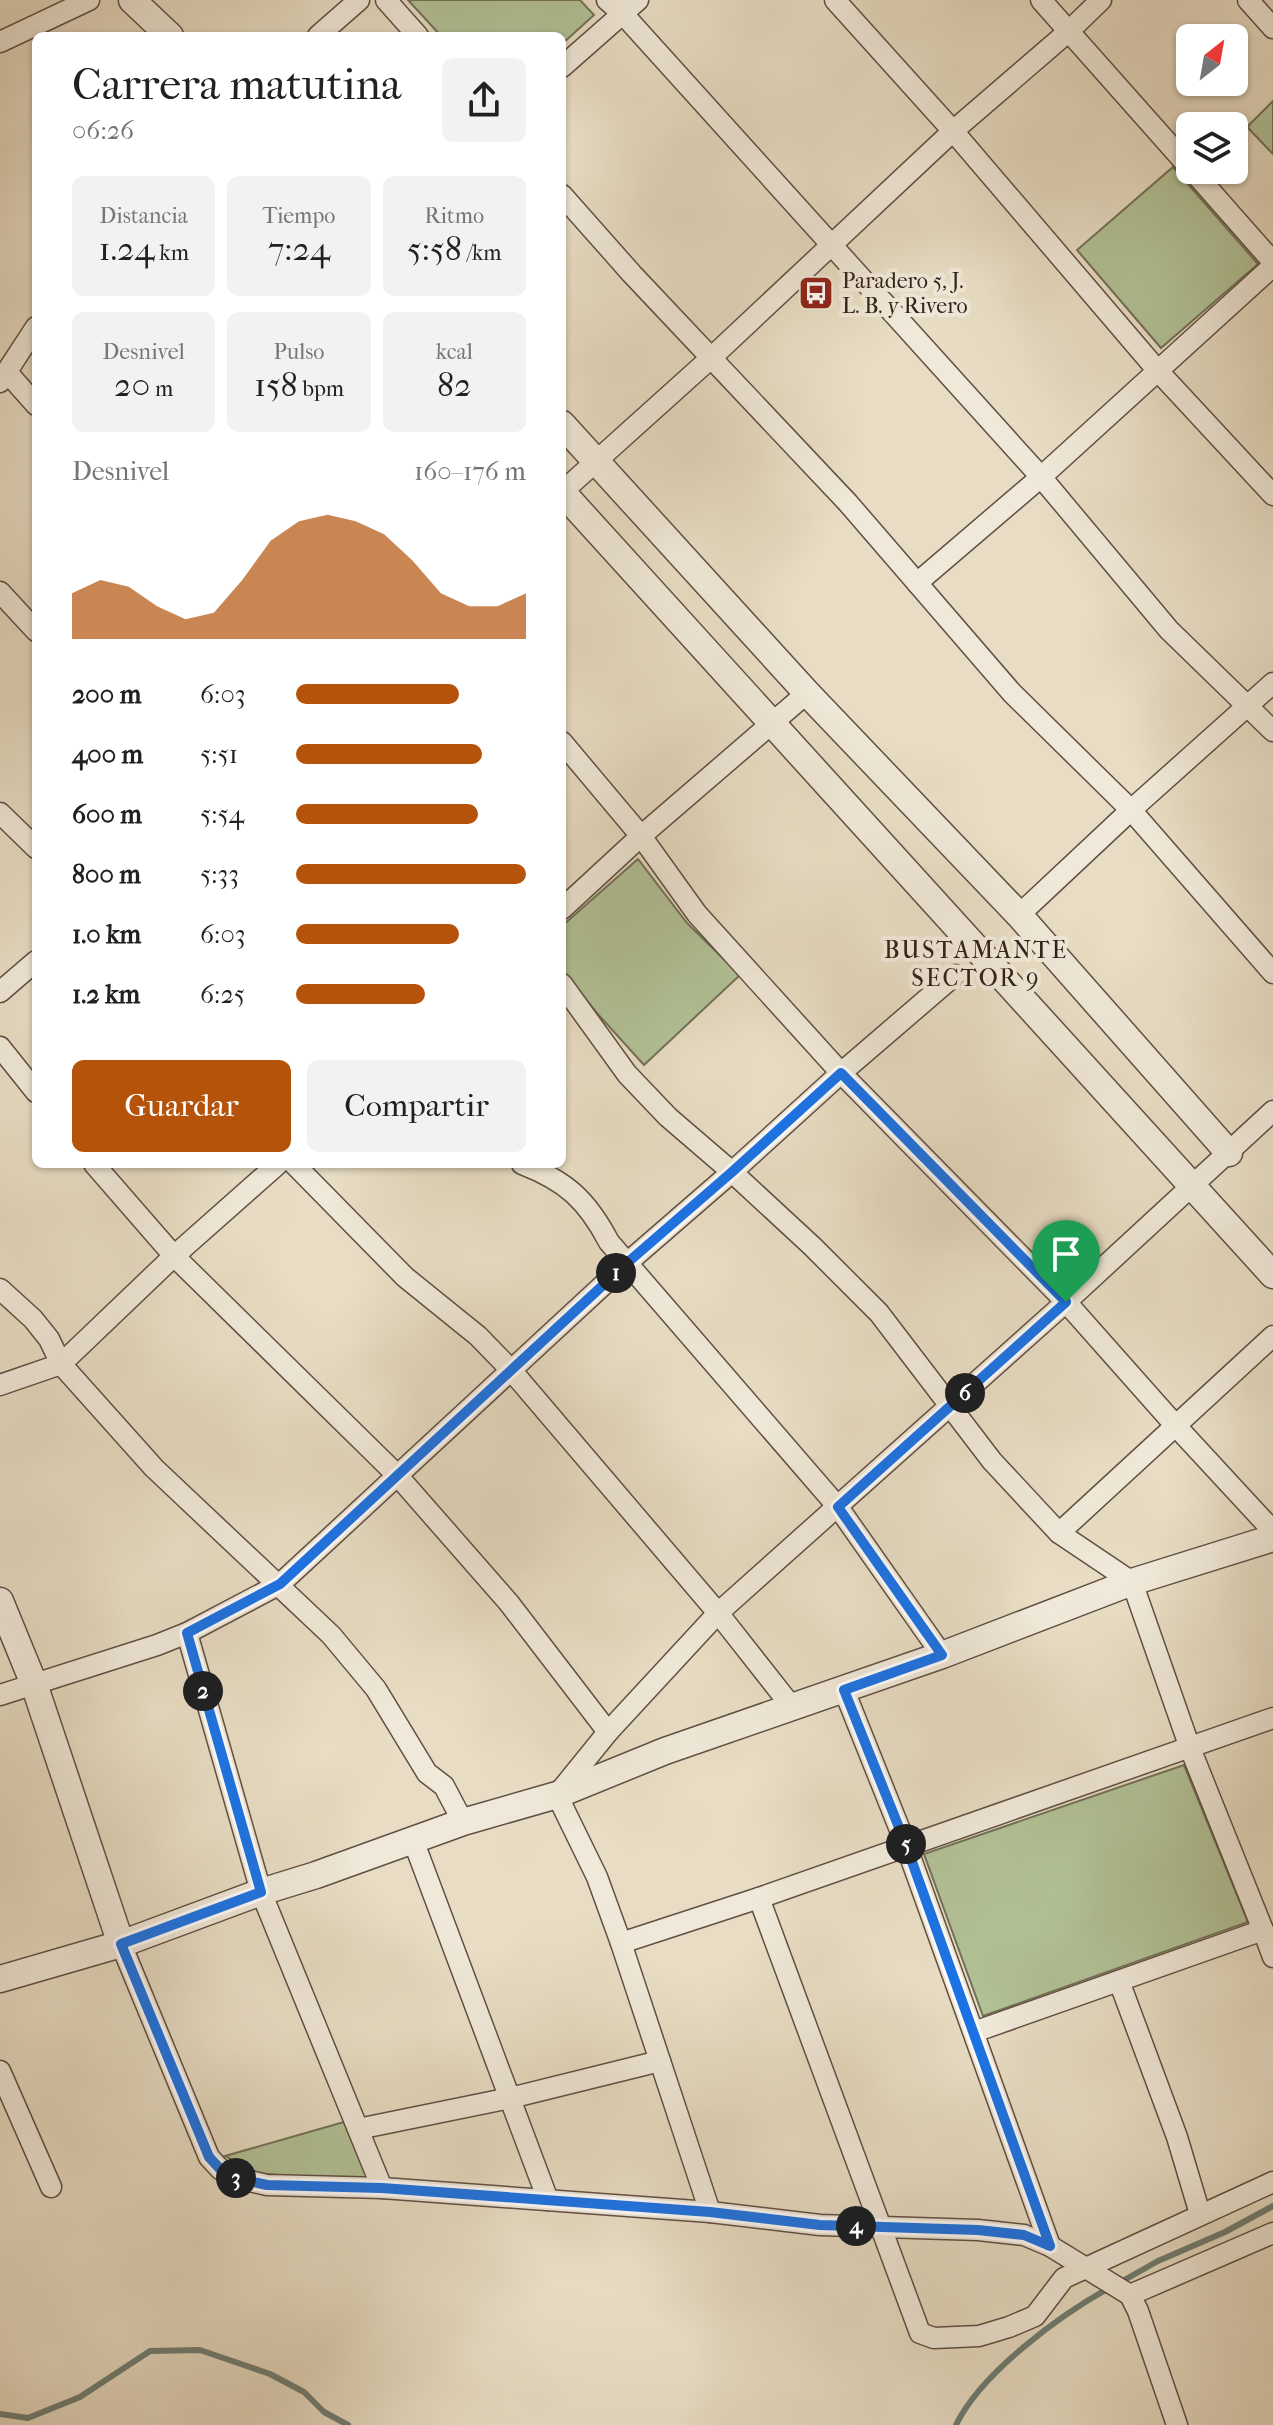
<!DOCTYPE html>
<html lang="es">
<head>
<meta charset="utf-8">
<style>
  body { margin:0; font-family:"IM FELL French Canon",serif; background:#f2f2f2; color:#202124; height:100vh; display:flex; flex-direction:column; font-size:30px; white-space:nowrap }
  * { box-sizing:border-box; margin:0 }
  p { font-size:26px; color:#757577 }
  .icon { flex:none; width:44px; height:44px; fill:none; stroke:currentColor; stroke-width:2; stroke-linecap:round; stroke-linejoin:round }
  .map { position:relative; flex:1; overflow:hidden }
  .drawer { position:absolute; left:32px; top:32px; width:534px; height:1136px; display:flex; flex-direction:column; background:#fff; border-radius:12px; box-shadow:0 2px 6px #0004 }
  .drawer>* { flex:none }
  .needle { width:52px; rotate:31deg }
  .tools { position:absolute; left:1176px; top:24px; display:grid; gap:16px }
  .tools a { display:grid; place-items:center; width:72px; height:72px; border-radius:12px; background:#fff; box-shadow:0 2px 6px #0004; font-size:40px }
  .pin { position:absolute; display:grid; place-items:center; width:68px; height:68px; color:#fff; margin:-82px -34px; border-radius:50% 50% 50% 0; rotate:-45deg; box-shadow:0 0 8px #0007 }
  .pin .icon { rotate:45deg }
  .km { position:absolute; width:40px; height:40px; margin:-20px; border-radius:50%; background:#222; color:#fff; font-size:22px; line-height:40px; text-align:center }
  .round { display:grid; place-items:center; flex:none; width:84px; height:84px; border-radius:12px; background:#f2f2f2 }
  .head { display:flex; align-items:center; justify-content:space-between; height:136px; padding:0 40px }
  h1 { font-size:44px; font-weight:600; line-height:60px }
  .figures { display:grid; grid-template-columns:repeat(3,1fr); gap:12px; height:136px; padding:8px 40px }
  .figures div { display:grid; align-content:center; border-radius:12px; background:#f2f2f2; text-align:center }
  .figures b { font-size:34px; font-weight:600 }
  .figures small { font-size:22px; font-weight:400 }
  .figures p { font-size:22px }
  .chart { height:224px; padding:16px 40px }
  .chart p { display:flex; justify-content:space-between }
  .chart svg { width:100%; height:144px; margin-top:8px; fill:#b45309; opacity:.7 }
  .action { display:flex; gap:16px; margin-top:auto; padding:16px 40px }
  .action a { flex:1; height:92px; border-radius:12px; background:#b45309; color:#fff; font-size:32px; font-weight:600; line-height:92px; text-align:center }
  .action a+a { background:#f2f2f2; color:#202124 }
  ul { padding:0 40px; list-style:none; font-size:26px }
  li { display:grid; grid-template-columns:128px 96px 1fr; align-items:center; height:60px }
  li i { height:20px; border-radius:10px; background:#b45309 }
  .map>svg:first-child { display:block }
  .green { fill:#b2c297; stroke:#727158; stroke-width:2 }
  .lines { fill:none; stroke-linecap:round; stroke-linejoin:round }
  .stream { stroke:#6f7e75; stroke-width:6 }
  .minor-casing { stroke:#604f44; stroke-width:23 }
  .tertiary-casing { stroke:#604f44; stroke-width:29 }
  .minor { stroke:#f0e9d9; stroke-width:20 }
  .tertiary { stroke:#f0e9d9; stroke-width:26 }
  .route-casing { stroke:#fff; stroke-width:16 }
  .route { stroke:#1a73e8; stroke-width:10 }
  .labels { text-anchor:middle; stroke-width:8; stroke-linejoin:round; paint-order:stroke }
  .poi-label { font-size:22px; fill:#322019; stroke:#f0e9d9; text-anchor:start }
  .neighbourhood-label { font-size:24px; letter-spacing:2px; fill:#322019; stroke:#f0e9d9 }
</style>
</head>
<body>
<div class="map">
<svg width="1273" height="2425" viewBox="0 0 1273 2425">
  <rect width="100%" height="100%" fill="#e8ddc4"/>
  <filter id="stains"><feTurbulence type="fractalNoise" baseFrequency=".0025" numOctaves="4"/><feColorMatrix values="0 0 0 0 .2 0 0 0 0 .09 0 0 0 0 .02 0 0 0 .5 -.17"/></filter>
  <radialGradient id="worn" r=".72"><stop offset=".6" stop-color="#630" stop-opacity="0"/><stop offset="1" stop-color="#630" stop-opacity=".3"/></radialGradient>
  <g class="green">
    <polygon points="408,0 580,0 594,15 562,44 562,36 441,36"/>
    <polygon points="1273,101 1273,154 1247,127"/>
    <polygon points="1173,167 1258,264 1161,348 1077,250"/>
    <polygon points="638,859 687,923 740,975 644,1065 596,1012 562,970 562,926"/>
    <polygon points="1184,1765 1248,1922 983,2016 924,1854"/>
    <polygon points="344,2122 368,2179 297,2177 258,2173 225,2156"/>
  </g>
  <g class="lines">
    <g class="stream">
      <polyline points="1119,2283 1158,2261 1225,2232 1273,2206"/>
      <polyline points="0,2414 28,2418 80,2397 150,2351 200,2350 270,2374 304,2392 324,2412 348,2425"/>
      <path d="M956 2425C981 2373 1059 2316 1109 2288"/>
    </g>
    <g class="minor-casing">
      <g id="minor">
        <polyline points="386,0 418,36"/>
        <polyline points="607,0 623,14 1041,477 1169,630 1273,731"/>
        <polyline points="835,0 953,131 1158,371 1273,495"/>
        <polyline points="1041,0 1190,168"/>
        <polyline points="1248,0 1273,28"/>
        <polyline points="318,36 359,0"/>
        <polyline points="0,42 89,0"/>
        <polyline points="562,67 638,0"/>
        <polyline points="1192,170 1273,262"/>
        <polyline points="562,195 632,274 848,503 1012,693 1131,810 1273,973"/>
        <polyline points="7,372 36,405"/>
        <polyline points="0,382 36,327"/>
        <polyline points="562,492 712,357 953,131 1069,31 1101,0"/>
        <polyline points="917,583 1041,477 1273,266"/>
        <polyline points="0,592 36,631"/>
        <polyline points="562,742 641,836 697,914 841,1073 1066,1302 1175,1425 1273,1531"/>
        <polyline points="0,813 36,848"/>
        <polyline points="562,909 641,836 807,693"/>
        <polyline points="1019,915 1131,810 1273,683"/>
        <polyline points="562,984 627,1074 668,1117 732,1172 812,1246 879,1313 992,1461 1059,1533 1132,1582 1190,1748 1263,1930 974,2032"/>
        <polyline points="0,992 36,961"/>
        <polyline points="0,1047 36,1092"/>
        <polyline points="94,1164 174,1256 397,1475 509,1603 608,1732"/>
        <polyline points="294,1164 405,1277 478,1336 511,1370 718,1613 792,1707"/>
        <path d="M522 1164C566 1181 587 1200 609 1242L838 1507 942 1655"/>
        <polyline points="0,1289 33,1319 49,1339 61,1364 154,1468 331,1635 376,1689 427,1773 444,1786 463,1822"/>
        <polyline points="0,1385 61,1364 174,1256 278,1164"/>
        <polyline points="1059,1533 1273,1336"/>
        <polyline points="187,1633 261,1892 382,2188"/>
        <polyline points="844,1690 906,1845 1050,2246"/>
        <polyline points="0,1695 157,1645 187,1633 280,1584 627,1263 732,1172 841,1073 955,975"/>
        <polyline points="413,1840 548,2200"/>
        <polyline points="759,1898 920,2333 934,2338 979,2336 1009,2327 1035,2316 1064,2278 1273,2182"/>
        <polyline points="1263,1930 1273,1957"/>
        <polyline points="621,1943 759,1898 1273,1718"/>
        <polyline points="121,1944 209,2157 220,2169 236,2178 267,2185 382,2188 710,2212 820,2225 978,2230 1024,2235 1050,2246 1130,2295 1138,2311 1177,2425"/>
        <polyline points="1119,1981 1177,2137 1200,2214"/>
        <polyline points="0,2071 51,2187"/>
        <polyline points="358,2129 510,2098 660,2061"/>
        <polyline points="710,2212 621,1943 597,1877 557,1795 608,1732 718,1613 1066,1302 1273,1111"/>
        <polyline points="1130,2295 1273,2233"/>
      </g>
    </g>
    <g class="tertiary-casing">
      <g id="tertiary">
        <polyline points="132,0 170,36"/>
        <polyline points="562,424 807,693 1019,915 1229,1153"/>
        <polyline points="562,492 1273,1275"/>
        <polyline points="0,1601 34,1684 121,1944"/>
        <polyline points="0,1979 121,1944 261,1892 316,1875 463,1822 557,1795 665,1751 942,1655 1132,1582 1273,1538"/>
      </g>
    </g>
    <use href="#minor" class="minor"/>
    <use href="#tertiary" class="tertiary"/>
  </g>
  <g class="lines">
    <g class="route-casing">
      <polygon id="route" points="841,1073 1066,1302 838,1507 942,1655 844,1690 906,1845 1050,2246 1024,2235 978,2230 820,2225 710,2212 382,2188 267,2185 236,2178 220,2169 209,2157 121,1944 261,1892 187,1633 280,1584 627,1263 732,1172"/>
    </g>
    <use href="#route" class="route"/>
  </g>
  <defs>
    <g id="bus-square" transform="scale(1.8)"><rect x="-9" y="-9" width="18" height="18" rx="4" fill="#8f2418" stroke="#f0e9d9"/><path d="M-5-6H5V4H4V6H2V4H-2V6H-4V4H-5ZM-3.5-4V0h7V-4ZM-3.5 1.2v1.5H-2V1.2ZM2 1.2v1.5H3.5V1.2Z" fill="#fff"/></g>
  </defs>
  <g fill-rule="evenodd">
    <use href="#bus-square" x="816" y="293"/>
  </g>
  <g class="labels">
    <g class="poi-label">
      <text x="842" y="288">Paradero 5, J.<tspan x="842" dy="25">L. B. y Rivero</tspan></text>
    </g>
    <g class="neighbourhood-label">
      <text x="976" y="958">BUSTAMANTE<tspan x="976" dy="28">SECTOR 9</tspan></text>
    </g>
  </g>
  <rect width="100%" height="100%" filter="url(#stains)"/>
  <rect width="100%" height="100%" fill="url(#worn)"/>
</svg>
<div class="tools">
<a><svg class="needle" viewBox="-14 -14 28 28"><path d="M0-13l5 13h-10z" fill="#e53935"/><path d="M0 13l5-13h-10z" fill="#757577"/></svg></a>
<a><svg class="icon" aria-label="layers" viewBox="0 0 24 24"><path d="M12 4l9 5-9 5-9-5zM3 14l9 5 9-5"/></svg></a>
</div>
<div class="pin" style="left:1066px;top:1302px;background:#1e9e55"><svg class="icon" aria-label="arrive" viewBox="0 0 24 24"><path d="M6 21V4h12l-3 4 3 4H6"/></svg></div>
<b class="km" style="left:616px;top:1273px">1</b>
<b class="km" style="left:203px;top:1691px">2</b>
<b class="km" style="left:236px;top:2178px">3</b>
<b class="km" style="left:856px;top:2226px">4</b>
<b class="km" style="left:906px;top:1844px">5</b>
<b class="km" style="left:965px;top:1393px">6</b>
<section class="drawer">
<div class="head"><div><h1>Carrera matutina</h1><p>06:26</p></div><a class="round"><svg class="icon" aria-label="share" viewBox="0 0 24 24"><path d="M12 15V3M7 8l5-5 5 5M5 13v7h14v-7"/></svg></a></div>
<div class="figures">
<div><p>Distancia</p><b>1.24<small> km</small></b></div>
<div><p>Tiempo</p><b>7:24</b></div>
<div><p>Ritmo</p><b>5:58<small> /km</small></b></div>
</div>
<div class="figures">
<div><p>Desnivel</p><b>20<small> m</small></b></div>
<div><p>Pulso</p><b>158<small> bpm</small></b></div>
<div><p>kcal</p><b>82</b></div>
</div>
<div class="chart"><p><span>Desnivel</span>160–176 m</p>
<svg viewBox="0 0 160 44" preserveAspectRatio="none"><path d="M0 44V30L10 26L20 28L30 34L40 38L50 36L60 26L70 14L80 8L90 6L100 8L110 12L120 20L130 30L140 34L150 34L160 30V44z"/></svg>
</div>
<ul>
<li><b>200 m</b>6:03<i style="width:71%"></i></li>
<li><b>400 m</b>5:51<i style="width:81%"></i></li>
<li><b>600 m</b>5:54<i style="width:79%"></i></li>
<li><b>800 m</b>5:33<i style="width:100%"></i></li>
<li><b>1.0 km</b>6:03<i style="width:71%"></i></li>
<li><b>1.2 km</b>6:25<i style="width:56%"></i></li>
</ul>
<div class="action"><a>Guardar</a><a>Compartir</a></div>
</section>
</div>
</body>
</html>
